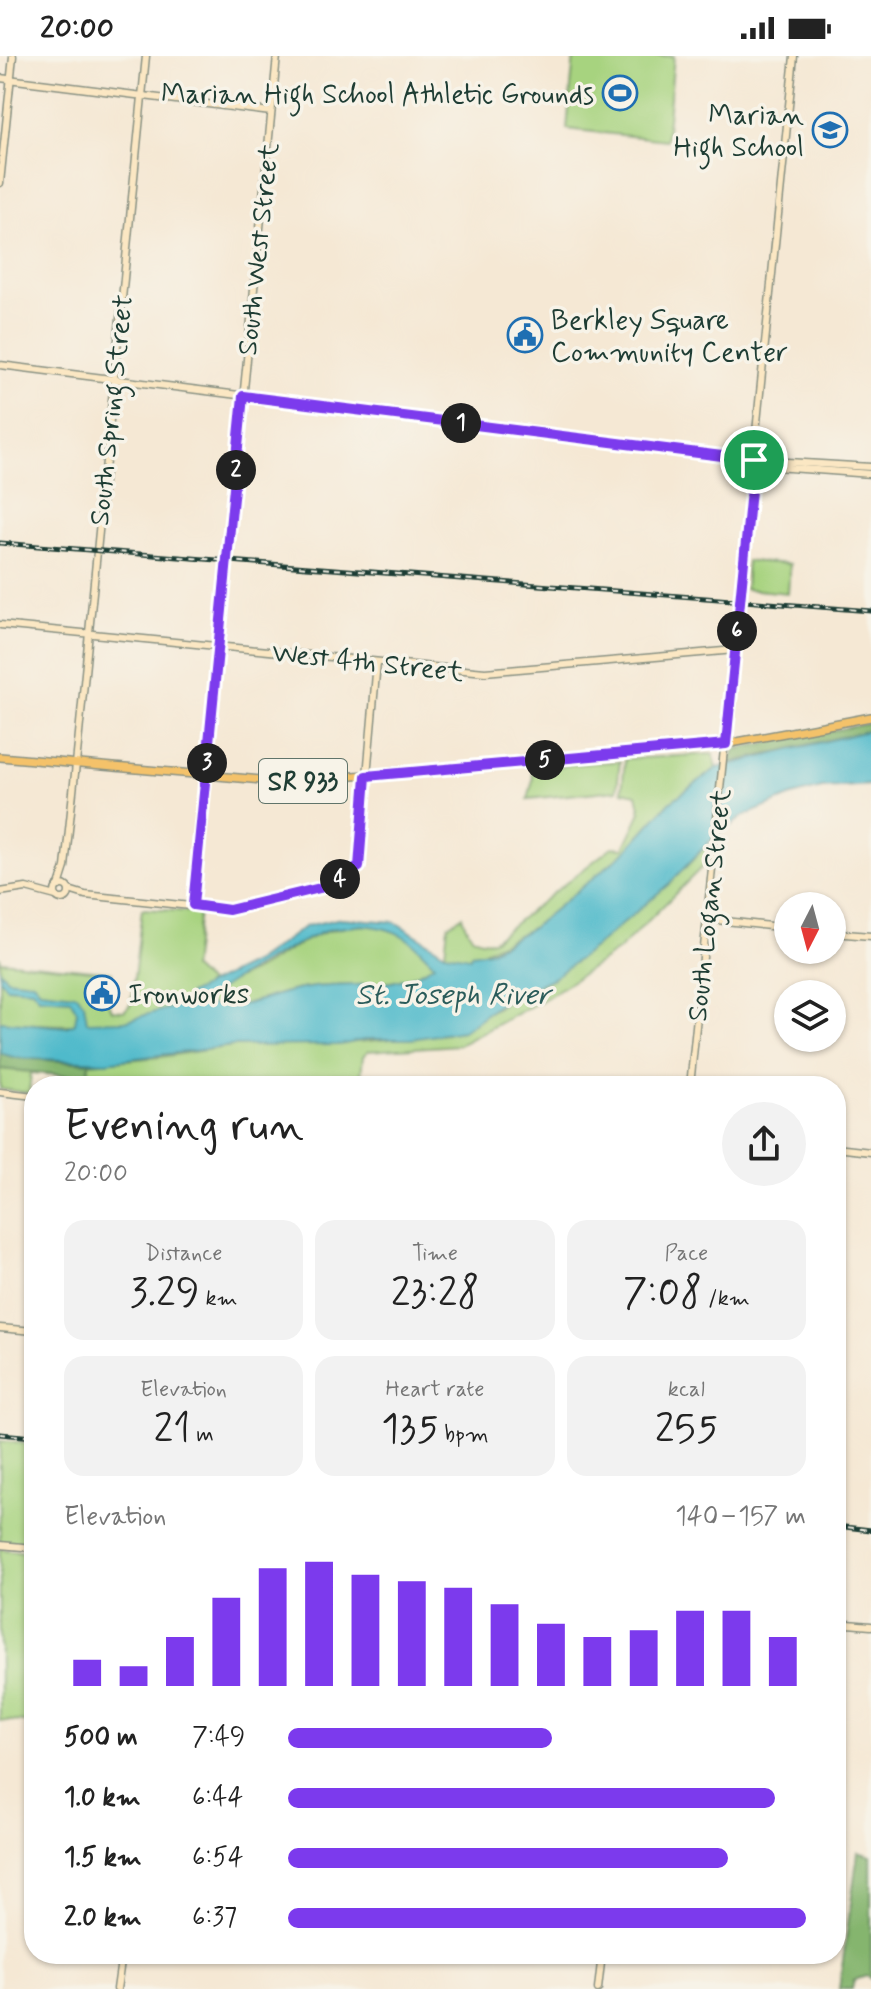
<!DOCTYPE html>
<html lang="en">
<head>
<meta charset="utf-8">
<style>
  body { margin:0; font-family:Mynerve,sans-serif; background:#f2f2f2; color:#222; height:100vh; display:flex; flex-direction:column; font-size:30px; white-space:nowrap }
  * { box-sizing:border-box; margin:0 }
  p { font-size:26px; color:#767676 }
  .icon { flex:none; width:44px; height:44px; fill:none; stroke:currentColor; stroke-width:2; stroke-linecap:round; stroke-linejoin:round }
  .map { position:relative; flex:1; overflow:hidden }
  .drawer { position:absolute; left:24px; top:1020px; width:822px; height:888px; display:flex; flex-direction:column; background:#fff; border-radius:32px; box-shadow:0 2px 6px #0004 }
  .drawer>* { flex:none }
  .needle { width:52px; rotate:186deg }
  .buttons { position:absolute; left:774px; top:836px; display:grid; gap:16px }
  .buttons a { display:grid; place-items:center; width:72px; height:72px; border-radius:50%; background:#fff; box-shadow:0 2px 6px #0004; font-size:40px }
  .pin { position:absolute; display:grid; place-items:center; width:68px; height:68px; color:#fff; margin:-34px; border:4px solid #fff; border-radius:50%; box-shadow:0 2px 8px #0007 }
  .km { position:absolute; width:40px; height:40px; margin:-20px; border-radius:50%; background:#222; color:#fff; font-size:22px; line-height:40px; text-align:center }
  .round { display:grid; place-items:center; flex:none; width:84px; height:84px; border-radius:42px; background:#f2f2f2 }
  .head { display:flex; align-items:center; justify-content:space-between; height:136px; padding:0 40px }
  h1 { font-size:44px; font-weight:600; line-height:60px }
  .metrics { display:grid; grid-template-columns:repeat(3,1fr); gap:12px; height:136px; padding:8px 40px }
  .metrics div { display:grid; align-content:center; border-radius:20px; background:#f2f2f2; text-align:center }
  .metrics b { font-size:40px; font-weight:600 }
  .metrics small { font-size:22px; font-weight:400 }
  .metrics p { font-size:22px }
  .chart { height:224px; padding:16px 40px }
  .chart p { display:flex; justify-content:space-between }
  .chart svg { width:100%; height:144px; margin-top:8px; stroke:#7c3aed; stroke-width:6 }
  ul { padding:0 40px; list-style:none; font-size:26px }
  li { display:grid; grid-template-columns:128px 96px 1fr; align-items:center; height:60px }
  li i { height:20px; border-radius:10px; background:#7c3aed }
  .status { display:flex; justify-content:space-between; align-items:center; height:56px; padding:0 40px; background:#fff; direction:ltr }
  .status svg { height:22px; fill:currentColor }
  .map>svg:first-child { display:block }
  .green { fill:#a7d37f; stroke:#63885a; stroke-width:2 }
  .forest { fill:#85b56e; stroke:#527951; stroke-width:2 }
  .water { fill:#4fbacb; stroke:#377c80; stroke-width:2; fill-rule:evenodd }
  .lines { fill:none; stroke-linecap:round; stroke-linejoin:round }
  .secondary-casing { stroke:#8a9284; stroke-width:9 }
  .primary-casing { stroke:#8a9284; stroke-width:10 }
  .secondary { stroke:#fbe7c3; stroke-width:6 }
  .primary { stroke:#f4c26a; stroke-width:7 }
  .rail-casing { stroke:#1f3d34; stroke-width:5 }
  .rail { stroke:#f7f3e8; stroke-width:2; stroke-dasharray:6; stroke-linecap:butt }
  .route-casing { stroke:#fff; stroke-width:16 }
  .route { stroke:#7c3aed; stroke-width:10 }
  .labels { text-anchor:middle; stroke-width:7; stroke-linejoin:round; paint-order:stroke }
  .shield { fill:#f7f3e8; stroke:#60746a; stroke-width:2 }
  .shield-label { font-size:26px; font-weight:bold; fill:#1f3d34 }
  .poi-label { font-size:28px; fill:#1f3d34; stroke:#f7f3e8; text-anchor:end }
  .street-label { font-size:28px; fill:#1f3d34; stroke:#f7f3e8 }
  .water-label { font-size:30px; font-style:italic; fill:#2b5c5a; stroke:#f7f3e8 }
</style>
</head>
<body>
<div class="status"><b>20:00</b><svg viewBox="0 0 49 12"><path d="M0 12V9h3v3zM5 12V6h3v6zM10 12V3h3v9zM15 12V0h3v12zM26 1h20v11H26zM47 4h2v5h-2z"/></svg></div>
<div class="map">
<svg width="871" height="1933" viewBox="0 0 871 1933">
  <rect width="100%" height="100%" fill="#f7f3e8"/>
  <filter id="ink" filterUnits="userSpaceOnUse"><feTurbulence type="fractalNoise" baseFrequency=".0125" numOctaves="2"/><feDisplacementMap in="SourceGraphic" scale="16" xChannelSelector="R" yChannelSelector="G"/><feConvolveMatrix kernelMatrix="1 2 1 2 8 2 1 2 1" color-interpolation-filters="sRGB"/></filter>
  <filter id="wash" filterUnits="userSpaceOnUse"><feTurbulence type="fractalNoise" baseFrequency=".006" numOctaves="4" result="noise"/><feDisplacementMap in="SourceGraphic" scale="32" xChannelSelector="R" yChannelSelector="G"/><feGaussianBlur stdDeviation="1.8" result="paint"/><feColorMatrix in="noise" values="0 0 0 0 0 0 0 0 0 0 0 0 0 0 0 0 0 1.4 0 .05"/><feComposite in="paint" operator="in"/></filter>
  <g filter="url(#wash)">
    <rect width="100%" height="100%" fill="#f5e8d4"/>
    <g class="green">
      <polygon points="574,0 674,0 666,84 567,73"/>
      <polygon points="747,505 790,508 788,537 745,533"/>
      <path d="M713 698 717 712 670 746 626 795 532 872 470 902 445 897 448 869 462 860C467 877 474 887 493 884L612 791 624 792 641 756 637 738 622 735 625 703Z"/>
      <polygon points="620,705 617,734 528,743 533,724 532,712"/>
      <polygon points="709,787 706,807 619,894 546,942 459,989 368,995 363,1000 360,1030 87,1030 85,1021 31,1017 29,1037 0,1033 0,997 90,1007 160,1001 232,990 357,986 447,978 553,922 670,827"/>
      <path d="M142 853 199 856 192 912 208 927C200 933 192 942 184 947 141 975 49 970 0 965V901L1 905 112 916 110 949 112 954 124 955 131 948Z"/>
      <path d="M372 869 407 879 434 908C394 938 345 924 300 933 266 939 239 957 204 948 212 930 236 924 254 915 297 892 317 869 372 869Z"/>
      <polygon points="0,1385 34,1389 34,1489 0,1486"/>
      <polygon points="0,1493 34,1497 34,1667 0,1664"/>
    </g>
    <g class="forest">
      <polygon points="871,667 871,674 729,707 735,693"/>
      <polygon points="0,997 16,1002 89,1007 88,1025 85,1021 0,1013"/>
      <polygon points="858,1796 871,1800 871,1923 867,1920 854,1924 852,1933 839,1933"/>
    </g>
    <path class="water" d="M871 674V729L822 732 792 740 744 760 709 786 670 827 595 891 553 922 503 945 463 975 411 983H369L340 989 232 990 106 1006 16 1002 0 997V965L66 971 75 967 77 955 70 943 39 941 32 933 6 931 0 923V914L7 923 33 926 40 934 76 938 84 947 87 966 125 965 183 948 189 938 255 906 306 870 341 862 395 866 445 897 470 901 471 898 489 895 532 872 626 795 670 746 717 712ZM362 869C399 872 411 883 434 908 395 938 345 924 301 933 266 939 240 957 204 948 211 933 310 880 331 873 341 871 352 871 362 869Z"/>
  </g>
  <g filter="url(#ink)">
    <g class="lines">
      <g class="secondary-casing">
        <g id="secondary">
          <polyline points="0,22 271,56"/>
          <polyline points="0,127 13,0"/>
          <polyline points="0,309 754,404 871,411"/>
          <polyline points="757,405 776,411 871,418"/>
          <polyline points="0,569 485,616 735,594"/>
          <circle cx="62" cy="836" r="7"/>
          <polyline points="59,830 65,811 76,708 146,0"/>
          <polyline points="69,834 85,839 229,854 320,832 359,811 377,606"/>
          <polyline points="0,836 26,832 56,840"/>
          <polyline points="193,849 277,0"/>
          <polyline points="707,863 788,872"/>
          <polyline points="832,877 871,880"/>
          <polyline points="690,1030 794,0"/>
          <polyline points="0,1036 34,1040"/>
          <polyline points="836,1092 871,1096"/>
          <polyline points="0,1272 34,1275"/>
          <polyline points="0,1489 34,1492"/>
          <polyline points="836,1567 871,1570"/>
          <polyline points="117,1933 122,1898"/>
          <polyline points="598,1933 602,1898"/>
        </g>
      </g>
      <g class="primary-casing">
        <polyline id="primary" points="0,701 284,726 726,688 871,661"/>
      </g>
      <use href="#secondary" class="secondary"/>
      <use href="#primary" class="primary"/>
      <g class="rail-casing">
        <g id="rail">
          <polyline points="0,487 871,555"/>
          <polyline points="0,1378 34,1381"/>
          <polyline points="836,1470 871,1474"/>
        </g>
      </g>
      <use href="#rail" class="rail"/>
    </g>
  </g>
  <g class="lines" filter="url(#ink)">
    <g class="route-casing">
      <polygon id="route" points="243,340 754,404 726,688 366,720 359,811 320,832 229,854 193,849"/>
    </g>
    <use href="#route" class="route"/>
  </g>
  <defs>
    <g id="stadium-ring" transform="scale(1.8)"><circle r="9.5" fill="#f7f3e8" stroke="#1f6fb2" stroke-width="1.5"/><path d="M0-5a6.5 5 0 1 0 0 10a6.5 5 0 1 0 0-10ZM-3.5-1.8h7v3.6h-7Z" fill="#1f6fb2"/></g>
    <g id="school-ring" transform="scale(1.8)"><circle r="9.5" fill="#f7f3e8" stroke="#1f6fb2" stroke-width="1.5"/><path d="M0-5L7-2L0 1L-7-2ZM-4 1L0 2.5L4 1V4Q0 6-4 4Z" fill="#1f6fb2"/></g>
    <g id="civic-ring" transform="scale(1.8)"><circle r="9.5" fill="#f7f3e8" stroke="#1f6fb2" stroke-width="1.5"/><path d="M-.6-6.5H3V-4.5H.6V-3L4-1V1h2V6H-6V1h2V-1L-.6-3ZM-1.2 2.5V6h2.4V2.5Z" fill="#1f6fb2"/></g>
  </defs>
  <g fill-rule="evenodd">
    <use href="#stadium-ring" x="620" y="37"/>
    <use href="#school-ring" x="830" y="74"/>
    <use href="#civic-ring" x="525" y="279"/>
    <use href="#civic-ring" x="102" y="937"/>
  </g>
  <g class="labels">
    <rect class="shield" x="259" y="703" width="88" height="44" rx="6"/>
    <g class="shield-label">
      <text x="303" y="734">SR 933</text>
    </g>
    <g class="poi-label">
      <text x="594" y="47">Marian High School Athletic Grounds</text>
      <text x="804" y="68">Marian<tspan x="804" dy="32">High School</tspan></text>
      <text x="551" y="273" text-anchor="start">Berkley Square<tspan x="551" dy="32">Community Center</tspan></text>
      <text x="128" y="947" text-anchor="start">Ironworks</text>
    </g>
    <g class="street-label">
      <text transform="translate(257 193) rotate(-84)" y="10">South West Street</text>
      <text transform="translate(110 354) rotate(-84)" y="10">South Spring Street</text>
      <text transform="translate(368 605) rotate(6)" y="10">West 4th Street</text>
      <text transform="translate(708 849) rotate(-84)" y="10">South Logan Street</text>
    </g>
    <g class="water-label">
      <text x="453" y="948">St. Joseph River</text>
    </g>
  </g>
</svg>
<div class="buttons">
<a><svg class="needle" viewBox="-14 -14 28 28"><path d="M0-13l5 13h-10z" fill="#e53935"/><path d="M0 13l5-13h-10z" fill="#767676"/></svg></a>
<a><svg class="icon" aria-label="layers" viewBox="0 0 24 24"><path d="M12 4l9 5-9 5-9-5zM3 14l9 5 9-5"/></svg></a>
</div>
<div class="pin" style="left:754px;top:404px;background:#1e9e55"><svg class="icon" aria-label="arrive" viewBox="0 0 24 24"><path d="M6 21V4h12l-3 4 3 4H6"/></svg></div>
<b class="km" style="left:461px;top:367px">1</b>
<b class="km" style="left:236px;top:414px">2</b>
<b class="km" style="left:207px;top:707px">3</b>
<b class="km" style="left:340px;top:823px">4</b>
<b class="km" style="left:545px;top:704px">5</b>
<b class="km" style="left:737px;top:575px">6</b>
<section class="drawer">
<div class="head"><div><h1>Evening run</h1><p>20:00</p></div><a class="round"><svg class="icon" aria-label="share" viewBox="0 0 24 24"><path d="M12 15V3M7 8l5-5 5 5M5 13v7h14v-7"/></svg></a></div>
<div class="metrics">
<div><p>Distance</p><b>3.29<small> km</small></b></div>
<div><p>Time</p><b>23:28</b></div>
<div><p>Pace</p><b>7:08<small> /km</small></b></div>
</div>
<div class="metrics">
<div><p>Elevation</p><b>21<small> m</small></b></div>
<div><p>Heart rate</p><b>135<small> bpm</small></b></div>
<div><p>kcal</p><b>255</b></div>
</div>
<div class="chart"><p><span>Elevation</span>140–157 m</p>
<svg viewBox="0 0 160 44" preserveAspectRatio="none"><path d="M5 44V36M15 44V38M25 44V29M35 44V17M45 44V8M55 44V6M65 44V10M75 44V12M85 44V14M95 44V19M105 44V25M115 44V29M125 44V27M135 44V21M145 44V21M155 44V29"/></svg>
</div>
<ul>
<li><b>500 m</b>7:49<i style="width:51%"></i></li>
<li><b>1.0 km</b>6:44<i style="width:94%"></i></li>
<li><b>1.5 km</b>6:54<i style="width:85%"></i></li>
<li><b>2.0 km</b>6:37<i style="width:100%"></i></li>
</ul>
</section>
</div>
</body>
</html>
